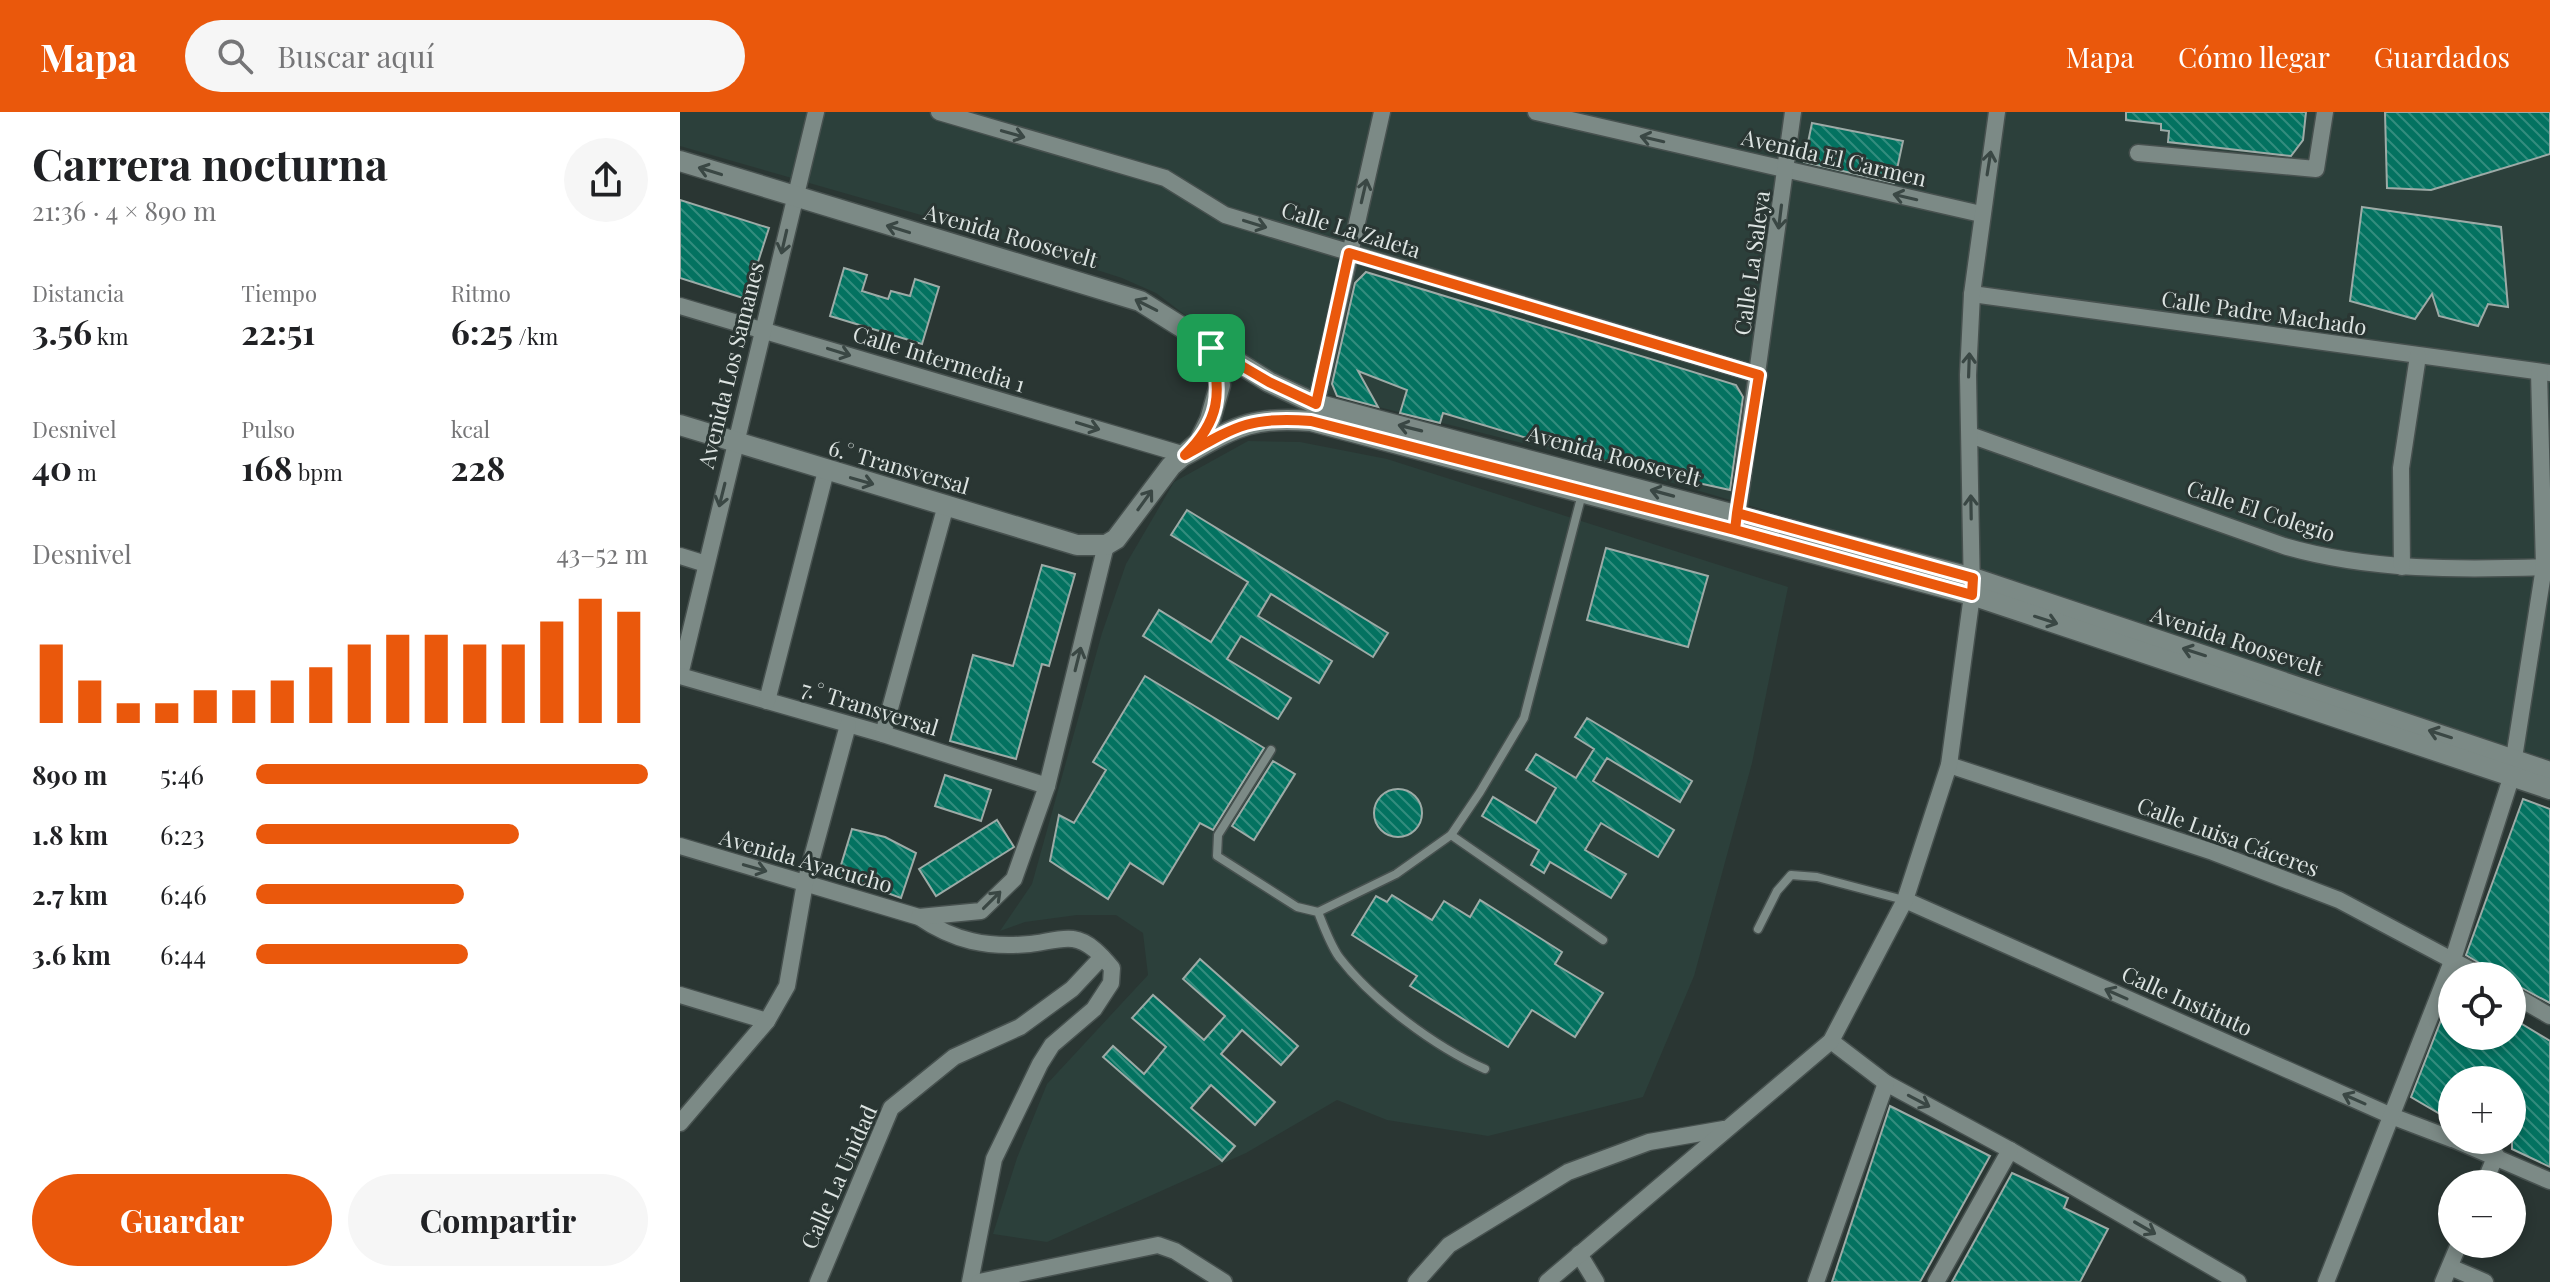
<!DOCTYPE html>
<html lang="es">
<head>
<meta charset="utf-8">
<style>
  body { margin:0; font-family:"Playfair Display",serif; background:#f6f6f6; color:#202124; height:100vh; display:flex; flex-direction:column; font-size:30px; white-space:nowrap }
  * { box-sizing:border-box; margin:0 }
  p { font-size:26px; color:#757577 }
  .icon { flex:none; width:44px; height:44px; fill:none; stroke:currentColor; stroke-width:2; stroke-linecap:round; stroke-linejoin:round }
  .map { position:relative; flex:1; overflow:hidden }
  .drawer { display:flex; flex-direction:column; background:#fff; width:680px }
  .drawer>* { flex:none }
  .tools { position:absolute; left:1758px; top:850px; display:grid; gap:16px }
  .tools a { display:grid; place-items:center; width:88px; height:88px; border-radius:50%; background:#fff; box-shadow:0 4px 12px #0003; font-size:40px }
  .pin { position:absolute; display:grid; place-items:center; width:68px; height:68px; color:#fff; margin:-34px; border-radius:16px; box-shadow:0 4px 12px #0006 }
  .round { display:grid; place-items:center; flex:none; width:84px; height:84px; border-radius:42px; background:#f6f6f6 }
  .headline { display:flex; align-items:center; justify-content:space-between; height:136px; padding:0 32px }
  h1 { font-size:44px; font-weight:700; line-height:60px }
  .figures { display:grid; grid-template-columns:repeat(3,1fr); gap:12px; height:136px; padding:8px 32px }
  .figures div { display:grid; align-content:center }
  .figures b { font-size:34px; font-weight:700 }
  .figures small { font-size:22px; font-weight:400 }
  .figures p { font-size:22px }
  .chart { height:224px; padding:16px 32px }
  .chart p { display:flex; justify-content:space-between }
  .chart svg { width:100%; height:144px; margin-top:8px; stroke:#ea580c; stroke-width:6 }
  .cta { display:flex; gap:16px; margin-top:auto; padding:16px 32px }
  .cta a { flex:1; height:92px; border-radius:48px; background:#ea580c; color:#fff; font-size:32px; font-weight:700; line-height:92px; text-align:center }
  .cta a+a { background:#f6f6f6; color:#202124 }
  ul { padding:0 32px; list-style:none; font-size:26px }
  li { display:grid; grid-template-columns:128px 96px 1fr; align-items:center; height:60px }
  li i { height:20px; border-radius:10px; background:#ea580c }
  header { display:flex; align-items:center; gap:48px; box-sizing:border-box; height:112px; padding:0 40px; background:#ea580c; color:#fff }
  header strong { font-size:38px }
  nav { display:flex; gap:44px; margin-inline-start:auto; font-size:28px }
  .search { width:560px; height:72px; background:#f6f6f6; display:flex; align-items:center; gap:20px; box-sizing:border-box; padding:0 28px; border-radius:44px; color:#757577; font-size:30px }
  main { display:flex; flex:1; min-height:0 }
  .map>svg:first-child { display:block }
  .built { fill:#2c403b }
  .building { fill:url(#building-back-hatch); stroke:#9daba7; stroke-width:2 }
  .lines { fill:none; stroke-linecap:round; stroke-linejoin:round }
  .service-casing { stroke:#47514f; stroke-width:11 }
  .minor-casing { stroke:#47514f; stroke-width:19 }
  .tertiary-casing { stroke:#47514f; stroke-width:23 }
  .service { stroke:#7c8a86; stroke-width:8 }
  .minor { stroke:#7c8a86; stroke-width:16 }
  .tertiary { stroke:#7c8a86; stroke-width:20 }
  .oneway { stroke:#3a4744 }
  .route-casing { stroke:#fff; stroke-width:16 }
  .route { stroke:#ea580c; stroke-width:10 }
  .labels { text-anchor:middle; stroke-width:6; stroke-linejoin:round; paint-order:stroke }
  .street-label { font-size:22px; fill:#dde4e2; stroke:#2a3633 }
</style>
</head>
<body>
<header>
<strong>Mapa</strong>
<div class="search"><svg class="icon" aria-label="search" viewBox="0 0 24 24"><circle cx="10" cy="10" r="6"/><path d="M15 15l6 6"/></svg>Buscar aquí</div>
<nav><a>Mapa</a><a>Cómo llegar</a><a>Guardados</a></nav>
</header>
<main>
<section class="drawer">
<div class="headline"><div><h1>Carrera nocturna</h1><p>21:36 · 4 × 890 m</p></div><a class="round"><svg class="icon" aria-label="share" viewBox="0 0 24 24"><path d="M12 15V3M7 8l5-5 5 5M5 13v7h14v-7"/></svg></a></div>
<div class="figures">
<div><p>Distancia</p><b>3.56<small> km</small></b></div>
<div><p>Tiempo</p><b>22:51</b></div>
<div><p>Ritmo</p><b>6:25<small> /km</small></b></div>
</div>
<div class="figures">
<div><p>Desnivel</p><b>40<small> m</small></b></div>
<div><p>Pulso</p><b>168<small> bpm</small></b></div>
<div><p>kcal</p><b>228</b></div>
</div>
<div class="chart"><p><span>Desnivel</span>43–52 m</p>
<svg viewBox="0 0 160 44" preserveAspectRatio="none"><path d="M5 44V20M15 44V31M25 44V38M35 44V38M45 44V34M55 44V34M65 44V31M75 44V27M85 44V20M95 44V17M105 44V17M115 44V20M125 44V20M135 44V13M145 44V6M155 44V10"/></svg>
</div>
<ul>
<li><b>890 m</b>5:46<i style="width:100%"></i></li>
<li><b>1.8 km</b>6:23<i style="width:67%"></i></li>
<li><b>2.7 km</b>6:46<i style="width:53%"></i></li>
<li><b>3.6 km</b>6:44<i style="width:54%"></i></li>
</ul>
<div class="cta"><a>Guardar</a><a>Compartir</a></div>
</section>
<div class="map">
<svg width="1870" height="1170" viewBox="0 0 1870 1170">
  <defs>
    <pattern id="building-back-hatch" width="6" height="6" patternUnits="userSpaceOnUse" patternTransform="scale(2)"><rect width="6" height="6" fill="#037260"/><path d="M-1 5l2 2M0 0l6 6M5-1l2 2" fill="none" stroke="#338d7e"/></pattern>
  </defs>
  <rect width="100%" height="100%" fill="#2a3633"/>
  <g class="built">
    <polygon points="0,0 1870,0 1870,648 1341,473 934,354 611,273 562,246 476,181 442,166 276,113 0,34"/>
    <polygon points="568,329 620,330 707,347 1108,475 1072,651 1014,864 963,985 808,1024 707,1008 657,988 566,1041 367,1130 313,1122 337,1046 367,972 468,863 463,821 436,803 397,803 345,810 320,819 352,772 422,521 446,452 494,370"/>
  </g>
  <g class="building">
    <polygon points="1446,0 1626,0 1623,28 1611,44 1488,30 1489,19 1481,18 1481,12 1446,8"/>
    <polygon points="1705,0 1870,0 1870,42 1751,78 1707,76"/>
    <polygon points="1132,11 1223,29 1214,71 1124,50"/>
    <polygon points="0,88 89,116 66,187 0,166"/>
    <polygon points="1682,95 1821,115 1828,195 1808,192 1798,214 1759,204 1752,182 1735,207 1670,189"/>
    <polygon points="164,156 187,163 182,179 208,187 211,179 230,184 235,167 259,175 242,232 150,204"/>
    <polygon points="686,160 1056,273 1063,285 1050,378 941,354 763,301 760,311 720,301 727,278 678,259 698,295 657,284 652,272 675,171"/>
    <polygon points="507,398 708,521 693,545 591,482 578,504 652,549 639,571 561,524 547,547 611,586 598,607 463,524 479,498 531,530 568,470 491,423"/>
    <polygon points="926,436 1028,464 1008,535 907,508"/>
    <polygon points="362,453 395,462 369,554 362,552 336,647 270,629 293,543 333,554"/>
    <polygon points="465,564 584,636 533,718 520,711 483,772 450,751 428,787 370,749 379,703 394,711 426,658 413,650"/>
    <polygon points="907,606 1012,669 1000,690 927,646 913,669 994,718 978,745 921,711 905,738 946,762 931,786 870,750 864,761 851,753 859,738 802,704 813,685 856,711 876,676 846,658 856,642 896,666 914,637 895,625"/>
    <polygon points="593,649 615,662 574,728 552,714"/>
    <polygon points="265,663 311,678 301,709 255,694"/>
    <circle cx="718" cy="701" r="24"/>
    <polygon points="1843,687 1870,697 1870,891 1832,871 1832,864 1820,864 1786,843"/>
    <polygon points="317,708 334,735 256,784 239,757"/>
    <polygon points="172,717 205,725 236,741 221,786 158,763"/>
    <polygon points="712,783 752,808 764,789 790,805 800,788 882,840 875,852 923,881 895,925 852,898 828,935 730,874 737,864 672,823 696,784 707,790"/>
    <polygon points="520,847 618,934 601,953 562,918 541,942 595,990 575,1013 531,973 511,996 555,1034 542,1049 423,945 433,934 464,962 486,935 452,906 473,883 524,928 545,904 503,867"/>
    <polygon points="1772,880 1772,924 1832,924 1832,906 1870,929 1870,1055 1832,1037 1832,968 1772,968 1772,1009 1731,985"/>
    <polygon points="1210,994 1310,1044 1240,1170 1152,1170"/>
    <polygon points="1332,1061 1388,1086 1384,1096 1428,1117 1400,1170 1272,1170"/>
  </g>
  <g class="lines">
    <g class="service-casing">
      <g id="service">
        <path d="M591 638 538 723 537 744 617 795 638 800C644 815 650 832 659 845 692 888 755 935 805 957"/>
        <polyline points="771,723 923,828"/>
        <polyline points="638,800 716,762 771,723 800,680 844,606 902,382"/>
        <polyline points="1078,817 1097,779 1111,763 1137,765 1224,788"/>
      </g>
    </g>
    <g class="minor-casing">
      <g id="minor">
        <polyline points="259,0 485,66 545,103 1079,263"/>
        <polyline points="856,0 1301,102"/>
        <polyline points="1458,41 1636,57 1645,0"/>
        <polyline points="1292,182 1870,261"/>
        <polyline points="0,194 505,343"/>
        <polyline points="636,292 702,0"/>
        <path d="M1290 323 1604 434C1690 459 1781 458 1870 455"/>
        <polyline points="1056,414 1113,0"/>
        <polyline points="0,444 26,452"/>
        <polyline points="1722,455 1721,356 1738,244"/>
        <polyline points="0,563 136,0"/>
        <polyline points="0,564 203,622 367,674"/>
        <polyline points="87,589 146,359"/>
        <polyline points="203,622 266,393"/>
        <polyline points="1834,646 1864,455 1859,260"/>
        <polyline points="1269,653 1533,740 1659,788 1802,864"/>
        <path d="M0 734 239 805C274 829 307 836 350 832 363 831 380 825 393 827 409 829 422 844 432 856L431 871 414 897 372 933 360 952 314 1047 290 1170"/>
        <polyline points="1225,788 1714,1005 1772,1027"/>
        <polyline points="239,805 301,799 334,767 367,674 426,433"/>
        <polyline points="1832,882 1870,904"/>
        <polyline points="0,883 87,909"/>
        <polyline points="1151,929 1206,971 1330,1038 1558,1170"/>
        <polyline points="0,1011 87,909 107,874 125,771 168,613"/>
        <polyline points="1775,1028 1870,1069"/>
        <polyline points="1804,1072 1816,1043"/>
        <polyline points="899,1142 916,1170"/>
        <polyline points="1770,1155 1805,1170"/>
        <polyline points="138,1170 211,996 274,945 340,915 392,877 422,845"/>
        <polyline points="299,1170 478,1133 495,1139 544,1170"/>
        <polyline points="736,1170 769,1133 888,1060 969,1030 1044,1017"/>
        <polyline points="867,1170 1151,929 1225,788 1269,653 1292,483 1288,263 1292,182 1317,0"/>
        <polyline points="1136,1170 1206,971"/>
        <polyline points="1256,1170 1330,1038"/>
        <polyline points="1646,1170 1773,847 1832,663"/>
        <polyline points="1763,1170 1779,1132"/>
      </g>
    </g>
    <g class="tertiary-casing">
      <g id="tertiary">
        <polyline points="0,49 460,189 589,270 636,292 1293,466 1870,660"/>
        <polyline points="0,313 397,433 426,433 436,427 491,354 519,330 530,308 540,273 531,236"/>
        <path d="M505 343C556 315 571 304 631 309L1292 483 1870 677"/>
      </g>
    </g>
    <use href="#service" class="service"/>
    <use href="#minor" class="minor"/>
    <use href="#tertiary" class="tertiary"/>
  </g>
  <defs><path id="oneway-shaft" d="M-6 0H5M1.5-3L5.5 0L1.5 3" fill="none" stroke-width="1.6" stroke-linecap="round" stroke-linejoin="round" transform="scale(2)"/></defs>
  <g class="oneway">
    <use href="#oneway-shaft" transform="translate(333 22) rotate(16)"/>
    <use href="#oneway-shaft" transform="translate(972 27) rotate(-167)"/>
    <use href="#oneway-shaft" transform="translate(1309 51) rotate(-81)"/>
    <use href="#oneway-shaft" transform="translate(30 59) rotate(-163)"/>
    <use href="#oneway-shaft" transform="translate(684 79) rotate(-77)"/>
    <use href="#oneway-shaft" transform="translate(1225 85) rotate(-167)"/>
    <use href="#oneway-shaft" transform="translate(1100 105) rotate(97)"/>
    <use href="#oneway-shaft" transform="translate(575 112) rotate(17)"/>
    <use href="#oneway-shaft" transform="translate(218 117) rotate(-163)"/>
    <use href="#oneway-shaft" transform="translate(104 130) rotate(103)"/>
    <use href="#oneway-shaft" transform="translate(466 193) rotate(-153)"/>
    <use href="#oneway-shaft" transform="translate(159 240) rotate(17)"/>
    <use href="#oneway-shaft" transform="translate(1289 253) rotate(-88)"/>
    <use href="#oneway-shaft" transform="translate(408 314) rotate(17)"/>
    <use href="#oneway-shaft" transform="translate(730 316) rotate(-166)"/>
    <use href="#oneway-shaft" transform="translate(182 369) rotate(16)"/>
    <use href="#oneway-shaft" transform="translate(982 381) rotate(-165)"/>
    <use href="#oneway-shaft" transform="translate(42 383) rotate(104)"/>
    <use href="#oneway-shaft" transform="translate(465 388) rotate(-54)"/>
    <use href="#oneway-shaft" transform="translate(1291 395) rotate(-91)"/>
    <use href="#oneway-shaft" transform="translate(1366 508) rotate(18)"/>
    <use href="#oneway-shaft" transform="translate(1514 540) rotate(-162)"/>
    <use href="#oneway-shaft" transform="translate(398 547) rotate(-76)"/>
    <use href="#oneway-shaft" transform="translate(1760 622) rotate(-162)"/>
    <use href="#oneway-shaft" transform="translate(75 756) rotate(16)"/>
    <use href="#oneway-shaft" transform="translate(312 788) rotate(-45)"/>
    <use href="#oneway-shaft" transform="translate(1436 882) rotate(-156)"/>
    <use href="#oneway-shaft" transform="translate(1674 987) rotate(-156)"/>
    <use href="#oneway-shaft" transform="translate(1239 989) rotate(28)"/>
    <use href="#oneway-shaft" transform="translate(1465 1116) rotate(30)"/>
  </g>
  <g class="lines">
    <g class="route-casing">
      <path id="route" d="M531 236C542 281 540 309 505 343 556 314 571 304 631 309L1055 418 1057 401 1293 466 1292 483 1055 418 1057 401 1079 263 669 141 636 292 589 270 531 236"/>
    </g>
    <use href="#route" class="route"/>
  </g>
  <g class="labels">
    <g class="street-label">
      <text transform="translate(1154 46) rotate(13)" y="8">Avenida El Carmen</text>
      <text transform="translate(671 118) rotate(17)" y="8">Calle La Zaleta</text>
      <text transform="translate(331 124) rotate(16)" y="8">Avenida Roosevelt</text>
      <text transform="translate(1072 151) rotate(-82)" y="8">Calle La Saleya</text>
      <text transform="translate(1584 201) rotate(8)" y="8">Calle Padre Machado</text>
      <text transform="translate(259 247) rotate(17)" y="8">Calle Intermedia 1</text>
      <text transform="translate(51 253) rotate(-76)" y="8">Avenida Los Samanes</text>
      <text transform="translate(934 344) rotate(15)" y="8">Avenida Roosevelt</text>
      <text transform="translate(219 355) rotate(16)" y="8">6.° Transversal</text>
      <text transform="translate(1581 399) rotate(18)" y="8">Calle El Colegio</text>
      <text transform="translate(1557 529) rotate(18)" y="8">Avenida Roosevelt</text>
      <text transform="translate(190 596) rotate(17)" y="8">7.° Transversal</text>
      <text transform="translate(1548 725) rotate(20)" y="8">Calle Luisa Cáceres</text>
      <text transform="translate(126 749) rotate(16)" y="8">Avenida Ayacucho</text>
      <text transform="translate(1507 889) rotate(24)" y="8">Calle Instituto</text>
      <text transform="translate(159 1065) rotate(-66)" y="8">Calle La Unidad</text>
    </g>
  </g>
</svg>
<div class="tools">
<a><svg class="icon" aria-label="locate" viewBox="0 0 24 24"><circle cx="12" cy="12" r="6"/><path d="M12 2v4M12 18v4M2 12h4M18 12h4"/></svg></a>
<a>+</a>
<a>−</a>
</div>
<div class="pin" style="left:531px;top:236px;background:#1e9e55"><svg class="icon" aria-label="arrive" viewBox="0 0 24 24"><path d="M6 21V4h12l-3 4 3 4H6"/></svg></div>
</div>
</main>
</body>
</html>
